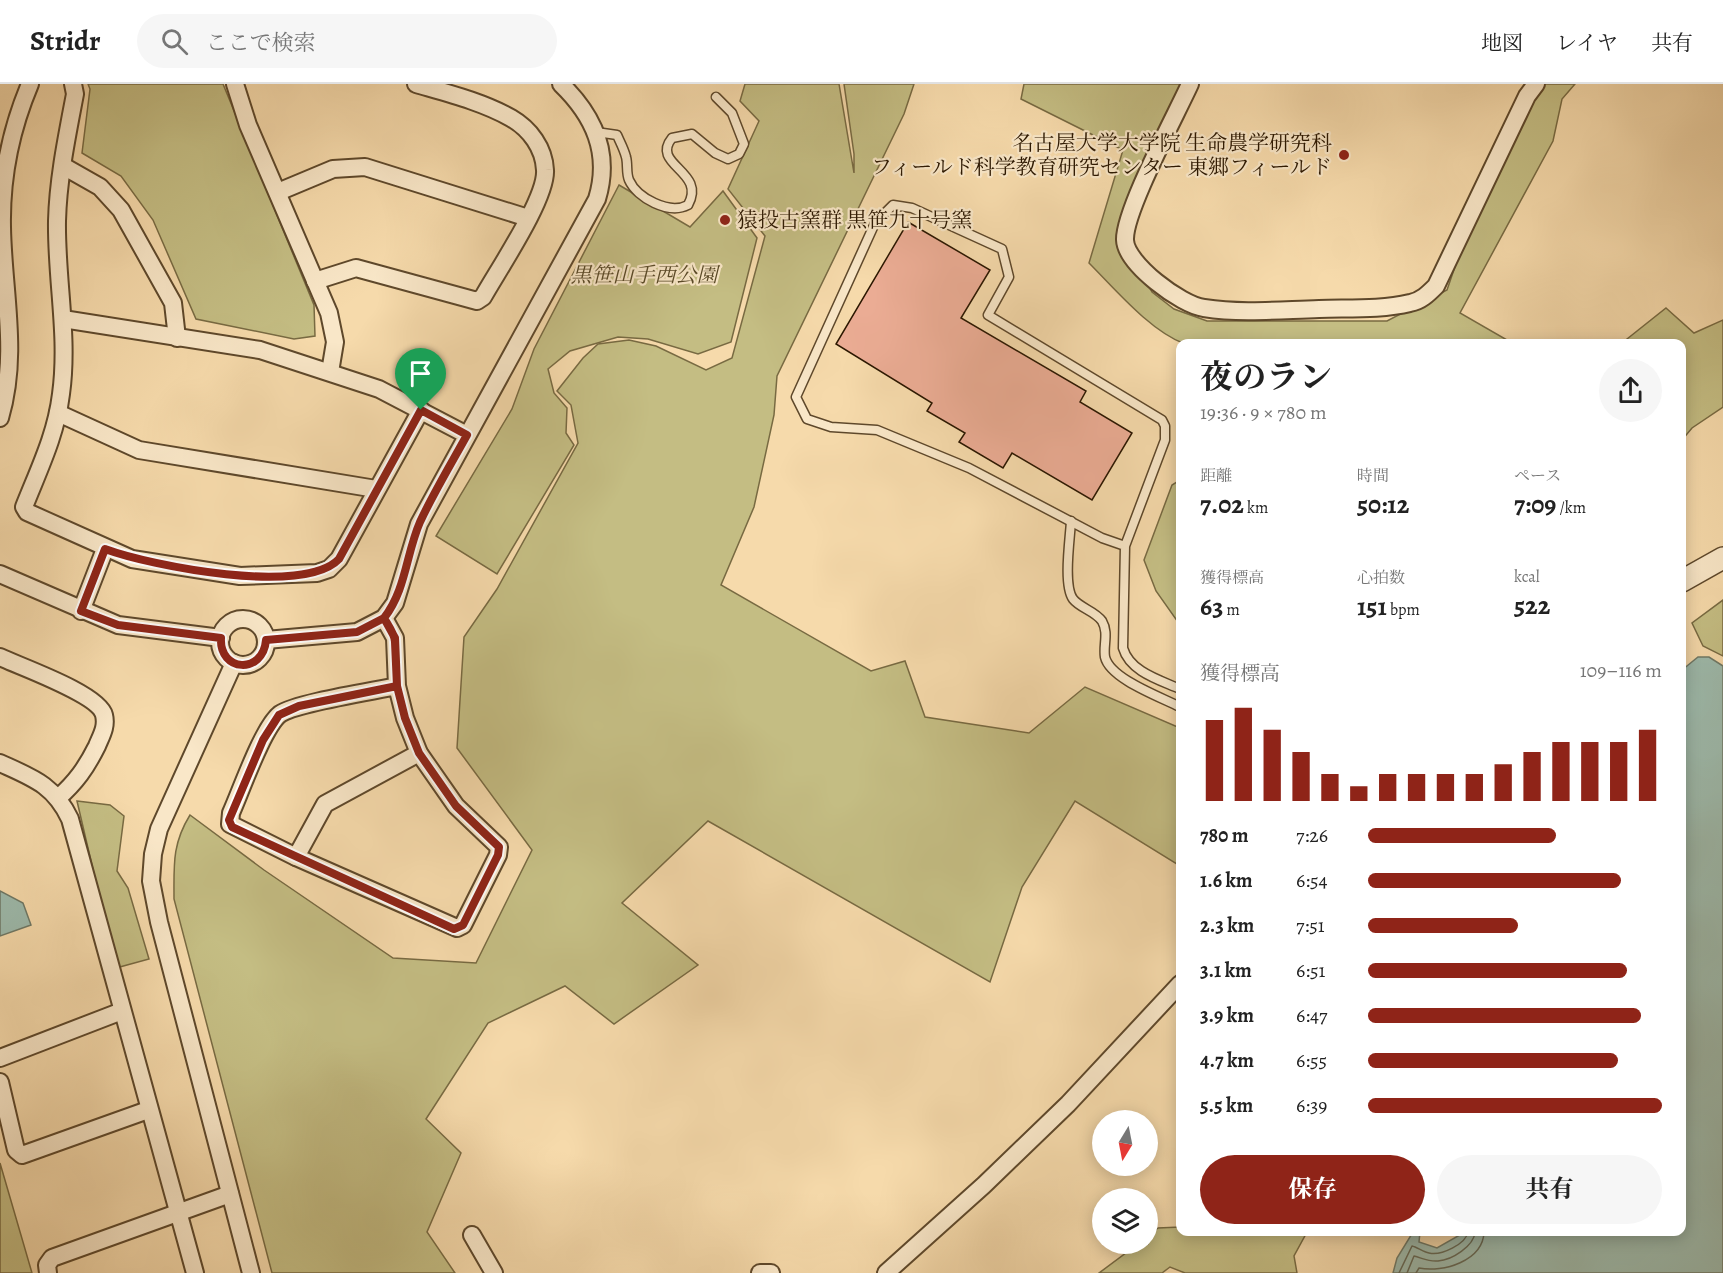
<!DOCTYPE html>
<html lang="ja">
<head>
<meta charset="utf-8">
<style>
  body { margin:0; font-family:Alegreya,"Noto Serif JP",serif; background:#f6f6f6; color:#222; height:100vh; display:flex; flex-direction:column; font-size:22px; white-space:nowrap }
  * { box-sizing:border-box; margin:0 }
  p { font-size:20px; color:#767676 }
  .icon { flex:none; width:33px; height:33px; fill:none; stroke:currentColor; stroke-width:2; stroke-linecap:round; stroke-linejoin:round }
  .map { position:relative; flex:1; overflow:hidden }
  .details { position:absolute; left:1176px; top:255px; width:510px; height:897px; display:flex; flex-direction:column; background:#fff; border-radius:12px; box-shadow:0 3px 15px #0003 }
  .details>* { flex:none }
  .needle { width:39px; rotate:190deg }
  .controls { position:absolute; left:1092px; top:1026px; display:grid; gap:12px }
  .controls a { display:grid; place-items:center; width:66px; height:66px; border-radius:50%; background:#fff; box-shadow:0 3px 15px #0003; font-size:30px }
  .pin { position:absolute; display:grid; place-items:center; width:51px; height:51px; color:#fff; margin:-62px -26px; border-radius:50% 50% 50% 0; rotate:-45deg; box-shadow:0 0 6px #0007 }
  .pin .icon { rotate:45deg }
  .round { display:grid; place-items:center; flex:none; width:63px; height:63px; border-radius:32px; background:#f6f6f6 }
  .headline { display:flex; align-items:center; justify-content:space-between; height:102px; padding:0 24px }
  h1 { font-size:33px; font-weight:700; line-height:45px }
  .stats { display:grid; grid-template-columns:repeat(3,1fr); gap:9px; height:102px; padding:6px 24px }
  .stats div { display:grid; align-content:center }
  .stats b { font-size:26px; font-weight:700 }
  .stats small { font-size:16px; font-weight:400 }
  .stats p { font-size:16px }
  .chart { height:168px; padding:12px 24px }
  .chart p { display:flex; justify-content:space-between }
  .chart svg { width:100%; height:108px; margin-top:6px; stroke:#8f2418; stroke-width:6 }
  .cta { display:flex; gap:12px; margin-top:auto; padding:12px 24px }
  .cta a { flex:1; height:69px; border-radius:36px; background:#8f2418; color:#fff; font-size:24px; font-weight:700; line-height:69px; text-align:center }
  .cta a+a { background:#f6f6f6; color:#222 }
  ul { padding:0 24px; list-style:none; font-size:20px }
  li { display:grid; grid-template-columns:96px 72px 1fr; align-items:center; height:45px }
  li i { height:15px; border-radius:8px; background:#8f2418 }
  header { display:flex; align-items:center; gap:36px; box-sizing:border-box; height:84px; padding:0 30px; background:#fff; border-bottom:2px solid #e0e0e0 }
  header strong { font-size:28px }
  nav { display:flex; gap:33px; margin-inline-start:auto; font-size:21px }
  .search { width:420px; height:54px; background:#f6f6f6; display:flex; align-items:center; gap:15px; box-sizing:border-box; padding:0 21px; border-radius:33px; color:#767676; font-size:22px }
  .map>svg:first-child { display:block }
  .green { fill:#c4bd83; stroke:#786a42; stroke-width:1.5 }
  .water { fill:#9dbaac; stroke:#6f7967; stroke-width:1.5 }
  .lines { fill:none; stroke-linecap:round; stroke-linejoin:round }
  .shore { stroke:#646856; stroke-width:1.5 }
  .building { fill:#ebac94; stroke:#2b1700; stroke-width:1.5 }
  .service-casing { stroke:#5e482b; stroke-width:11 }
  .minor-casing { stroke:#5e482b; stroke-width:20 }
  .tertiary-casing { stroke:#5e482b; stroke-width:24 }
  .service { stroke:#f9e7c8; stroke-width:8 }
  .minor { stroke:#f9e7c8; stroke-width:16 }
  .tertiary { stroke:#f9e7c8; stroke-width:21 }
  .route-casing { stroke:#fff; stroke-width:12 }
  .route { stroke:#8f2418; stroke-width:8 }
  .poi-dot { fill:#8f2418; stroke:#f9e7c8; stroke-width:2 }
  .labels { text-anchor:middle; stroke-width:4.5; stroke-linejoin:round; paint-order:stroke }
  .poi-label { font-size:21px; fill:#2b1700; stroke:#f9e7c8; text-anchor:end }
  .park-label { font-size:21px; font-style:italic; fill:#594927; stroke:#f9e7c8 }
</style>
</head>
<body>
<header>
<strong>Stridr</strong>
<div class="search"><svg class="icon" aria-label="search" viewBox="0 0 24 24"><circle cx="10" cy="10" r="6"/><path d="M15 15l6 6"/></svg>ここで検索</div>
<nav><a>地図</a><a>レイヤ</a><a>共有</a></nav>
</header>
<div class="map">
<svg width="1723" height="1189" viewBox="0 0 1723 1189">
  <rect width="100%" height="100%" fill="#f6daab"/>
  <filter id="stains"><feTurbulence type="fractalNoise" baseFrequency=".00333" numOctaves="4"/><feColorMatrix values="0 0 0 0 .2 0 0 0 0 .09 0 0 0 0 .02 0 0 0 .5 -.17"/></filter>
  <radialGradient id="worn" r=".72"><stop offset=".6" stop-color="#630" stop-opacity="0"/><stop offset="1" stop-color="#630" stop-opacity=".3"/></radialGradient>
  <g class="green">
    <polygon points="88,0 223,0 314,221 315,252 294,255 196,235 153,136 121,92 82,69 90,5"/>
    <path d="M745 0H839L854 89V70L844 0H914L904 30 777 292 774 331 754 423 721 501 871 587 905 577 925 633 1029 649 1085 603 1180 644V782L1075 717 1022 803 990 898 708 737 622 819 698 881 614 940 565 902 488 939 426 1035 461 1069 427 1148 455 1189H272L174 815C174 781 172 760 190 731L264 786 393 874 476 879 532 766 457 664 464 553 497 505 578 359 571 321 557 307 583 274 598 260 629 256 656 262 706 286 732 274 765 152 728 105 759 37 740 17Z"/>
    <path d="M1024 0H1184L1121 151 1152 208 1174 225 1207 237H1387L1447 206 1471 136 1531 0H1575L1562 15 1553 57 1460 229 1514 260H1185C1150 247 1115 205 1089 179L1123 66 1021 15Z"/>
    <polygon points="619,101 690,143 723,107 757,154 731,258 698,270 648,255 618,253 570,267 548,285 554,309 567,324 566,349 574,361 497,490 436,452 512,325 534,265"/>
    <polygon points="1666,224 1694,249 1723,236 1723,323 1692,344 1682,356 1682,260 1622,259"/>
    <polygon points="1180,396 1180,541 1156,507 1144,476 1172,401"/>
    <polygon points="1723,516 1723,572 1703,562 1692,539"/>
    <polygon points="77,717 110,721 124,732 117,787 128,804 149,875 116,884"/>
    <polygon points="0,1079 32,1189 0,1189"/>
    <polygon points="1180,1143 1180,1148 1307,1148 1294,1172 1297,1189 1185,1189 1170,1183 1162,1189 1099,1189 1138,1160 1148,1160 1148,1152 1158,1144"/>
  </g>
  <g class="water">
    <polygon points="1698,573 1709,573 1723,582 1723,1189 1393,1189 1397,1174 1413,1148 1420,1148 1419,1158 1437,1164 1465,1148 1682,1148 1682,586"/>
    <polygon points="0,807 23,819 31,841 0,852"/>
  </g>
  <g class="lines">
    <g class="shore">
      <path d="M1399 1189 1412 1162C1417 1163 1423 1168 1429 1169 1441 1172 1466 1160 1468 1148"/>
      <path d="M1407 1189 1414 1172C1422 1174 1429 1178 1438 1177 1452 1176 1474 1162 1475 1148"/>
      <path d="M1416 1189 1419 1184C1443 1189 1483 1177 1484 1148"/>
    </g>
  </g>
  <polygon class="building" points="908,138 990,186 961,234 1086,307 1080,318 1132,349 1092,416 1012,369 1003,384 959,358 965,349 927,327 932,319 836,260"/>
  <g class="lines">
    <g class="service-casing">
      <g id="service">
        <path d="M596 48 617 51C620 58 624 65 626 73 628 80 626 89 629 96 637 114 669 131 688 121 707 87 650 81 672 54L692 50 715 69 728 75 739 70 744 60 732 29 716 13"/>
        <path d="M1071 437C1070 455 1063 501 1073 515 1080 524 1095 527 1102 537 1109 549 1103 561 1105 573 1110 595 1161 613 1180 623"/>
        <path d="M1125 462 1102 454 969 384 877 346 831 343 807 335 796 313 875 139 893 121 912 124 1002 165 1009 193 988 231 1162 336 1165 342V356L1125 462 1123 564C1130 588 1160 596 1180 605"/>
      </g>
    </g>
    <g class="minor-casing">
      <g id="minor">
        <path d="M73 0 75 10C67 52 58 95 57 137 56 195 69 252 61 310 56 351 39 385 24 423L27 428 132 475 240 492 317 489 329 485 339 475 421 326"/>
        <polyline points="235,0 248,41 329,229 335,258 330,288"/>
        <path d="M1190 0C1176 31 1124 127 1125 156 1126 180 1181 221 1204 224 1242 230 1281 226 1319 225 1348 224 1381 226 1410 219 1421 217 1428 210 1436 202L1527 12 1536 0"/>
        <polyline points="63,82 100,103 121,126 173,219 177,254"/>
        <polyline points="278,108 333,85 365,83 528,134"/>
        <path d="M315 197 356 184 477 217 483 213C498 186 547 114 545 86 544 64 530 45 511 34 483 18 447 9 416 0"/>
        <polyline points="63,235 260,266 379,305 467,351"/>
        <polyline points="58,329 139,366 376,405"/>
        <path d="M0 334C19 269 3 208 2 143 1 94 11 45 30 0"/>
        <polyline points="0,490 118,541 221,554"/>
        <polyline points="81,527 105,465"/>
        <path d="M384 534 395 554 397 602 405 634 419 669 456 722 499 763 498 771 463 841 457 844 296 773 230 740 231 729C241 707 263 643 280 630 295 619 374 607 397 602"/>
        <circle cx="243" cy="558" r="23"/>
        <path d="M266 556 357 548 384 534 395 519 419 440 597 115C611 69 594 32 561 0"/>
        <path d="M0 573C21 583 99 610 104 631 107 643 101 652 97 662 86 684 76 698 58 714"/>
        <polyline points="234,579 159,745 153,770 151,797 159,838 251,1189"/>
        <path d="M0 679C33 694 54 701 70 735L195 1189"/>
        <polyline points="296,773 325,720 419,669"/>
        <polyline points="0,974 122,927"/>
        <polyline points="0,998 16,1066 22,1071 148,1026"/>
        <polyline points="472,1151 494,1189"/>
        <polyline points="48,1189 47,1181 52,1174 230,1110"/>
        <polyline points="760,1189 771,1189"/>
        <polyline points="886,1189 984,1101 1068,1020 1180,900"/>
      </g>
    </g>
    <g class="tertiary-casing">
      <polyline id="tertiary" points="1682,497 1723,474"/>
    </g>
    <use href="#service" class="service"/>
    <use href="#minor" class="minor"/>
    <use href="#tertiary" class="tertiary"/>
  </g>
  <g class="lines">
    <g class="route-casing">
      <path id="route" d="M421 326 339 475C304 512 151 482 105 465L81 527 118 541 221 554C219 588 263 591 266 556L357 548 384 534 395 554 397 602 405 634 419 669 456 722 499 763 498 771 463 841 454 845 232 743 229 736 263 656 279 631 299 622 397 602 395 558C395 550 388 541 384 534 406 506 406 470 420 438 434 408 451 380 467 351L421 326"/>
    </g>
    <use href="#route" class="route"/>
  </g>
  <g class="poi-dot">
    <circle cx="1344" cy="71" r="6"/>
    <circle cx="725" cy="136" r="6"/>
  </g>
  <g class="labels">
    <g class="poi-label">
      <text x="1332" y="66">名古屋大学大学院 生命農学研究科<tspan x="1332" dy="24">フィールド科学教育研究センター 東郷フィールド</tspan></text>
      <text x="737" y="143" text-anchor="start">猿投古窯群 黒笹九十号窯</text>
    </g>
    <g class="park-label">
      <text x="644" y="198">黒笹山手西公園</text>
    </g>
  </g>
  <rect width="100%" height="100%" filter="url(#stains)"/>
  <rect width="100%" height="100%" fill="url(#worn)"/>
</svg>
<div class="controls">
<a><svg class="needle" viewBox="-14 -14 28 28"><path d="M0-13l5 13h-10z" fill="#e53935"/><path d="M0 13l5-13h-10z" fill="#767676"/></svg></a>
<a><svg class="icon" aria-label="layers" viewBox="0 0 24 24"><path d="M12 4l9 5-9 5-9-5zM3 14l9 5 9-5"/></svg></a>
</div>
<div class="pin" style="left:421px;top:326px;background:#1e9e55"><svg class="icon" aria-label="arrive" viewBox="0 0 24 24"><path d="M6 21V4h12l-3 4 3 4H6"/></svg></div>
<section class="details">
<div class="headline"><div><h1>夜のラン</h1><p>19:36 · 9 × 780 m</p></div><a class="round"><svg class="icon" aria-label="share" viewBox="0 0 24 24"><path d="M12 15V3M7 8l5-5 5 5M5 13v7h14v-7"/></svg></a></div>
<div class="stats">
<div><p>距離</p><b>7.02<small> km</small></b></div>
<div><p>時間</p><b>50:12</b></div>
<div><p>ペース</p><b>7:09<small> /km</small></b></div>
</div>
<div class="stats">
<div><p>獲得標高</p><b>63<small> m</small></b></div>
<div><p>心拍数</p><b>151<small> bpm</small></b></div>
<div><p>kcal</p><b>522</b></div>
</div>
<div class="chart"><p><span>獲得標高</span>109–116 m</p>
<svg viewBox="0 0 160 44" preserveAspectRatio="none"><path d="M5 44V11M15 44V6M25 44V15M35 44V24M45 44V33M55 44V38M65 44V33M75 44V33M85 44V33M95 44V33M105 44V29M115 44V24M125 44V20M135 44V20M145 44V20M155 44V15"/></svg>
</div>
<ul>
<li><b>780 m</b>7:26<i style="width:64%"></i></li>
<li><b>1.6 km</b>6:54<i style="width:86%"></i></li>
<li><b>2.3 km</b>7:51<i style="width:51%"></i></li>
<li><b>3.1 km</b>6:51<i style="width:88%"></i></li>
<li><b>3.9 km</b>6:47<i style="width:93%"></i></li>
<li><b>4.7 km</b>6:55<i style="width:85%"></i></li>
<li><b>5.5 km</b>6:39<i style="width:100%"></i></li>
</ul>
<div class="cta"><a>保存</a><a>共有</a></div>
</section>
</div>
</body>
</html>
